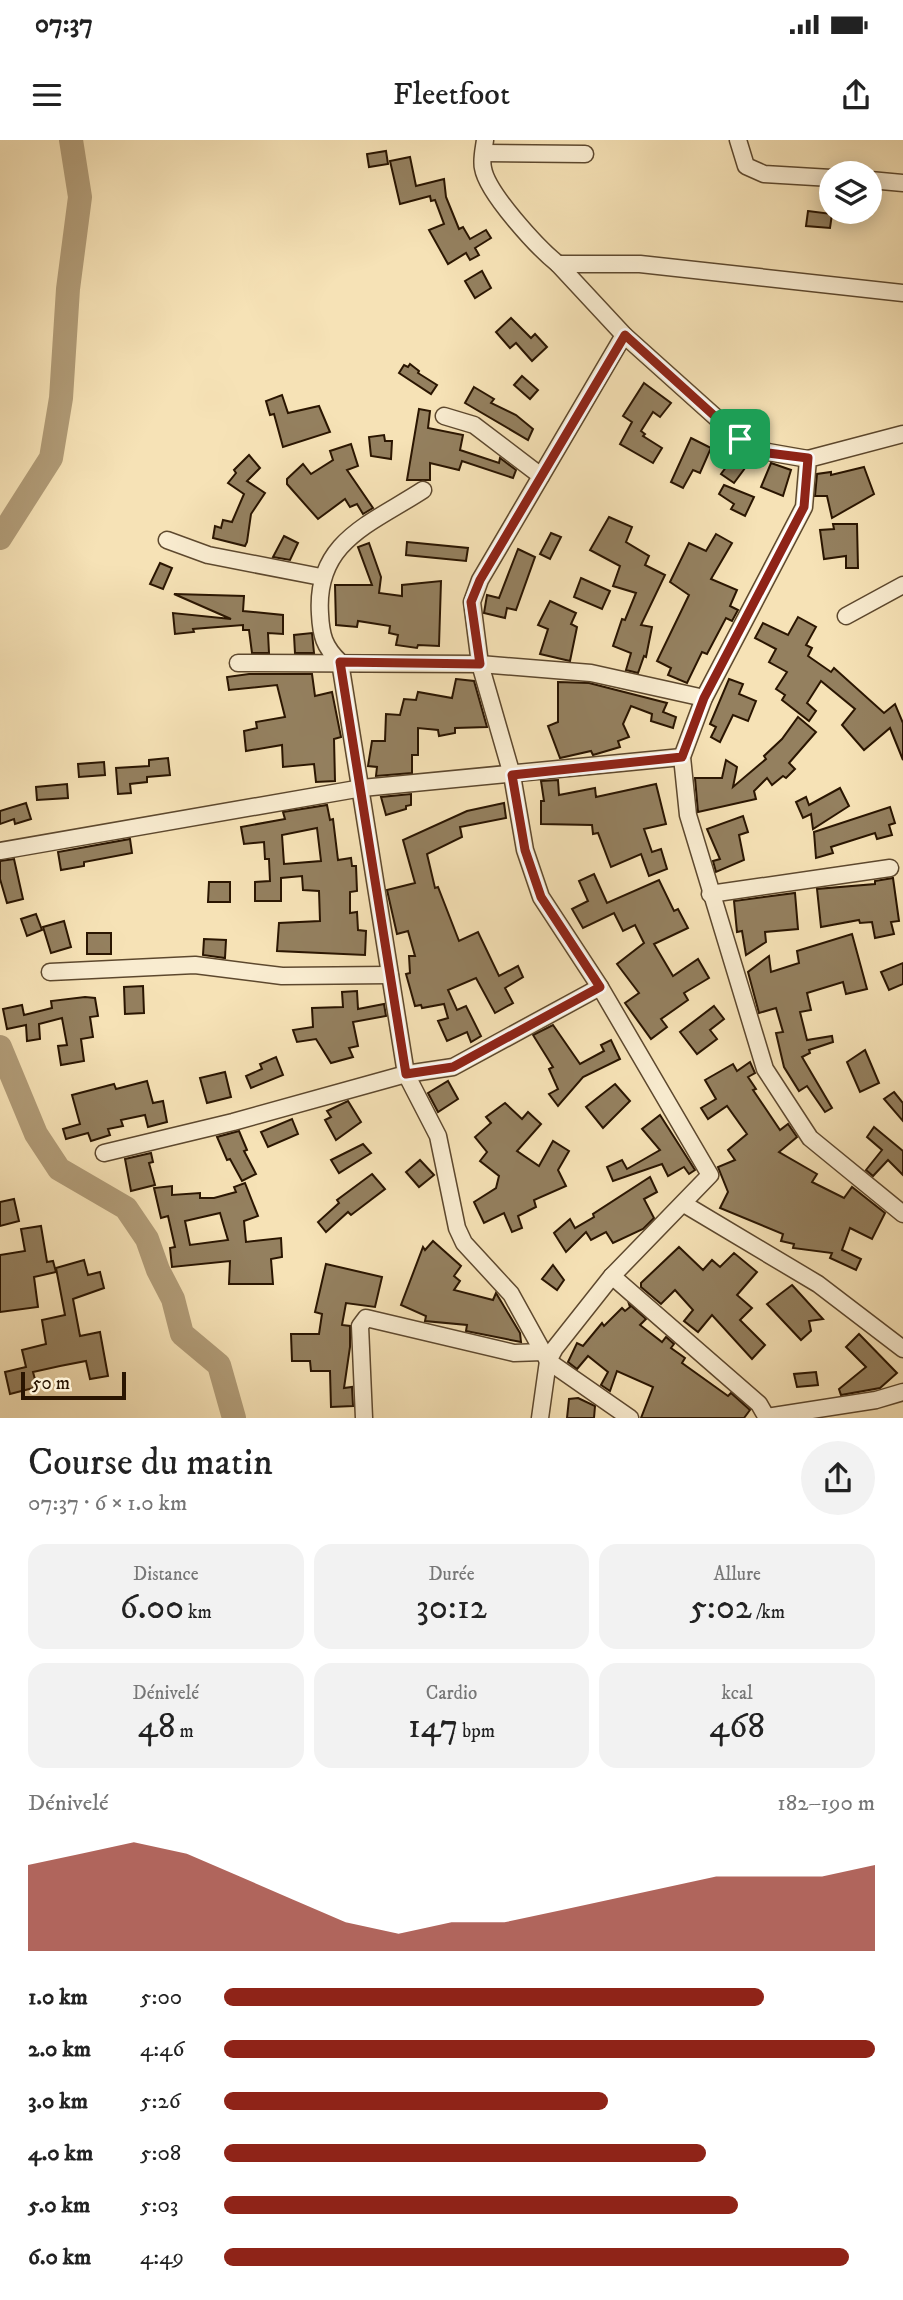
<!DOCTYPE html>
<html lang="fr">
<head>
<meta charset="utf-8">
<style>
  body { margin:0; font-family:"IM FELL DW Pica",serif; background:#f2f2f2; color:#222; height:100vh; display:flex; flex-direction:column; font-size:26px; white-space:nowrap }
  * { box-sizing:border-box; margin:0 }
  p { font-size:23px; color:#767676 }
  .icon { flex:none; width:38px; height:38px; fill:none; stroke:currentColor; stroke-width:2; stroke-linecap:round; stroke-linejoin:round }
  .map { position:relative; height:1278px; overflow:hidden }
  .panel { display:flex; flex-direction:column; background:#fff; flex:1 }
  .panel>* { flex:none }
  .tools { position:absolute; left:819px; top:21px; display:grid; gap:14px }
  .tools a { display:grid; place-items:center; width:63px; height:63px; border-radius:50%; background:#fff; box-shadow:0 4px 18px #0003; font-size:35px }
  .scale { position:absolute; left:21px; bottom:18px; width:105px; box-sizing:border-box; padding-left:7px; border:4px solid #2a1501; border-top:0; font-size:19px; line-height:24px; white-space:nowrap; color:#2a1501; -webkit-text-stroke:5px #f9ecd0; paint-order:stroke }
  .pin { position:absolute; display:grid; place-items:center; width:60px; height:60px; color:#fff; margin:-30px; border-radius:14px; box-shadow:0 4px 10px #0006 }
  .round { display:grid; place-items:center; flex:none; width:74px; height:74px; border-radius:37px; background:#f2f2f2 }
  .overview { display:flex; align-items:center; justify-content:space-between; height:119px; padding:0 28px }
  h1 { font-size:38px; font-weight:600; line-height:52px }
  .figures { display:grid; grid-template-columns:repeat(3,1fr); gap:10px; height:119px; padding:7px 28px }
  .figures div { display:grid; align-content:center; border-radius:18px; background:#f2f2f2; text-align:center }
  .figures b { font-size:35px; font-weight:600 }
  .figures small { font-size:19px; font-weight:400 }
  .figures p { font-size:19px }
  .chart { height:196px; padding:14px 28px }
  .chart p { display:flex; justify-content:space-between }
  .chart svg { width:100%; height:126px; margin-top:7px; fill:#8f2418; opacity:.7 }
  ul { padding:0 28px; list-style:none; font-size:23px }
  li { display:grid; grid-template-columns:112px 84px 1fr; align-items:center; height:52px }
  li i { height:18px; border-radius:9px; background:#8f2418 }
  .status { display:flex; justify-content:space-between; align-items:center; height:49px; padding:0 35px; background:#fff; direction:ltr }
  .status svg { height:19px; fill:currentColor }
  header { display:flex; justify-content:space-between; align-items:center; height:91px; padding:0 28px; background:#fff; font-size:32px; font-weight:600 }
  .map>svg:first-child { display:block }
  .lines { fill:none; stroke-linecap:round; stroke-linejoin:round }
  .river { stroke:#b19c78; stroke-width:24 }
  .building { fill:#94805f; stroke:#2a1501; stroke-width:2; fill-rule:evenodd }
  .minor-casing { stroke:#5d482e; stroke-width:19 }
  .minor { stroke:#f9ecd0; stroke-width:16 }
  .route-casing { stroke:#fff; stroke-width:14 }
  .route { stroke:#8f2418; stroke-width:9 }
</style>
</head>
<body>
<div class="status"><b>07:37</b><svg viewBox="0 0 49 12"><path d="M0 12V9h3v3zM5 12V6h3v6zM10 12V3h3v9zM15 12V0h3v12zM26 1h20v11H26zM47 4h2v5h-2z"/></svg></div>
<header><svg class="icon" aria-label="menu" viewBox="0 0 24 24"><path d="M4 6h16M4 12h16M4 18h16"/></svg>Fleetfoot<svg class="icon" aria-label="share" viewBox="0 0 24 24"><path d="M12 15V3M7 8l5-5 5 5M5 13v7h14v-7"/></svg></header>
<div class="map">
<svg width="903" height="1278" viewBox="0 0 903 1278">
  <rect width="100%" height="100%" fill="#f6e2b6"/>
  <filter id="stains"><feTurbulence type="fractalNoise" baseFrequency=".00286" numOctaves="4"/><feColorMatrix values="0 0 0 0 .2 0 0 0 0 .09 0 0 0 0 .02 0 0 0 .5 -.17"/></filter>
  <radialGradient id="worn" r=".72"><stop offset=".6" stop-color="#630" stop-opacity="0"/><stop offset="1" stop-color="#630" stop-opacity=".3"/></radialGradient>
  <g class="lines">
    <g class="river">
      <polyline points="0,398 51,318 61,258 68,149 80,57 71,0"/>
      <polyline points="0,907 36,994 59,1029 126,1068 147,1099 158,1130 173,1159 182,1194 219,1225 234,1278"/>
    </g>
  </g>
  <g class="building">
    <polygon points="386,11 388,24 369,27 367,14"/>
    <polygon points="410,17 416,46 444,39 446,57 459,89 463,87 470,99 486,90 491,98 475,108 479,115 470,120 466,113 448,124 429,90 444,84 435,60 431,61 430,56 400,64 390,21"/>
    <polygon points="808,71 832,74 830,88 806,86"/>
    <polygon points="482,131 491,148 475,158 465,141"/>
    <polygon points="511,178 531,198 535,194 547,207 532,221 516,203 510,208 496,192"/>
    <polygon points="410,224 419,231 418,233 437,245 431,254 399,233 404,225 408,227"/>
    <polygon points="522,236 538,250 530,259 514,245"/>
    <polygon points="644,243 671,263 660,277 653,272 641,291 645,294 643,296 662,308 653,323 620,304 632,282 623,276"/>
    <polygon points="474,247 494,259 491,263 516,275 533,289 528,300 465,263"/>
    <polygon points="282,255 288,273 319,266 330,292 283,307 274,274 270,275 266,261"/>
    <polygon points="419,269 430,271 428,288 463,295 460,310 499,323 500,318 516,330 513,338 462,321 459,330 430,323 430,340 407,340"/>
    <polygon points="384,295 385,301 392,301 391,319 371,316 369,297"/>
    <polygon points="691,298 711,308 700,333 693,330 683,348 671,342"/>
    <polygon points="351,304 358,326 347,330 373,368 363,374 357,364 350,367 345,359 318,379 287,344 287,339 303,324 311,334 333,320 330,311"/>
    <polygon points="249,315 260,328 247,341 265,353 251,374 247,402 245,406 213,398 215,386 221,388 223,380 232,382 244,354 228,343 236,333 234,330"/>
    <polygon points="735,315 748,324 734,343 721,334"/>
    <polygon points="771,323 791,330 783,356 761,347"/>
    <polygon points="864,327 874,354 832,378 827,356 815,356 817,334 831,332 831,335"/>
    <polygon points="724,345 754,357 745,376 731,369 734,364 719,354"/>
    <polygon points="609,377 632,387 626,402 649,416 645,425 665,435 641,485 652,487 646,517 644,516 638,533 626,530 631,513 613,506 622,479 625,480 636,453 613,446 620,426 590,410"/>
    <polygon points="833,384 857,384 858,428 846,428 846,416 824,419 820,390 834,389"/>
    <polygon points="551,393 561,397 550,419 540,414"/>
    <polygon points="716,394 732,403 711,439 737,450 730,466 738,470 732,481 726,478 707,514 702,512 687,543 668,535 671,528 657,521 689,455 670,442 689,403 706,411"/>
    <polygon points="284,396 298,403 290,420 273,417"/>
    <polygon points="407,402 468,408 466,421 406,415"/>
    <polygon points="369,403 381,437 379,453 402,456 402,445 441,441 439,506 418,505 417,508 396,505 398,495 389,493 390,486 358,481 357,487 336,485 335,445 372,445 358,407"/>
    <polygon points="518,409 535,417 516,470 507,468 505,478 484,473 487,455 499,458"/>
    <polygon points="160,423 172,428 163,449 150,444"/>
    <polygon points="581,438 610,451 602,469 574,457"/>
    <polygon points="174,454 244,456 243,471 283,475 283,494 268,493 269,513 252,513 249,490 243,490 243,485 193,489 194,492 175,494 173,473 231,479"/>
    <polygon points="550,461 576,473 571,484 577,487 570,521 540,514 548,489 538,485"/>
    <polygon points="798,477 816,487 806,505 812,508 808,516 831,532 834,528 884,573 895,564 903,583 903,620 890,588 864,610 842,585 855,569 821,541 807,563 816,571 809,581 782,560 785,555 776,549 787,532 769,522 776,509 755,498 763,483 788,495"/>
    <polygon points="312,493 314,513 295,513 294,495"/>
    <polygon points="249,534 312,534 315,556 332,552 341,597 334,599 335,641 316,642 314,624 283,627 282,605 246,611 244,591 257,588 256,582 285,577 277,545 229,550 227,537"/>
    <polygon points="456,539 474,541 487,587 455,588 455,593 439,596 438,590 418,588 418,615 412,615 412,633 376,636 377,627 368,626 372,601 385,601 386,574 400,575 404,559 416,560 418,552 452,558"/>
    <polygon points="729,539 743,544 739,554 756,561 748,581 733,575 720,602 711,597 716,587 710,584"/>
    <polygon points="558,542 589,543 667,563 663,572 676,577 673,588 651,581 652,574 631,566 623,584 629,597 618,601 620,607 593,615 591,611 560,618 548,586 558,582"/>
    <polygon points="798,577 816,592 789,623 795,629 786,638 783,636 772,645 767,638 754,651 756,659 698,672 695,638 722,638 726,620 737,627 733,647 766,619 764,616 782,599"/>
    <polygon points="168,618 170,635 147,637 147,642 130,644 131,653 118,654 116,628 149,626 149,620"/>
    <polygon points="104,622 105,635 79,637 78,624"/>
    <polygon points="558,640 559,655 595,648 596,657 656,644 666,684 644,689 652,712 661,709 667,729 649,736 641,714 611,727 598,693 593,694 592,685 541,684 541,661 544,661 541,641"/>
    <polygon points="67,644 68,658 37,660 36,647"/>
    <polygon points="840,648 849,666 813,689 811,674 803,678 796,662 806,657 809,665"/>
    <polygon points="411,654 411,665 406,666 406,669 386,675 381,657"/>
    <polygon points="26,663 31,679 15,684 14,679 0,684 0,671"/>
    <polygon points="504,663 506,678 460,687 462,697 427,714 435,748 438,747 459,801 478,792 499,836 518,826 523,837 505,848 513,863 495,873 476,838 448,850 457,870 466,866 481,896 471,902 467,892 447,901 438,881 448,878 444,864 422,868 421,865 415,866 406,834 410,833 409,816 415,816 408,791 397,794 387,750 415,743 403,700 467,671"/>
    <path d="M327 665 330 680 333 679 338 720 351 718 352 726H356L357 751 350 752V773L357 772 358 790 366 791 365 815 277 811 279 783 320 781 319 751 303 750 302 736 281 738V761H255V742L270 741 269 719H265L264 702 244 704 241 687 285 679 283 672ZM317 688 321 721 284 724 282 695Z"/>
    <polygon points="890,667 895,683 889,685 892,695 877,699 875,693 831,707 833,713 816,718 814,692"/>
    <polygon points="743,676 748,692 739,695 744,720 716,732 713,721 720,719 707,689"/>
    <polygon points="130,699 132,713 84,722 84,726 61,730 58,712"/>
    <polygon points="14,719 23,759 7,763 0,739 0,721"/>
    <polygon points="594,734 607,763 659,740 674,771 678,769 688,788 654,804 673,836 698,819 709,838 684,853 688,860 661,879 667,887 651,899 625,863 639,853 617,824 644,803 635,785 623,791 614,773 583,788 572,769 588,761 579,741"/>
    <polygon points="893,738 899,781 891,782 894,794 875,798 872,782 860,783 859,780 821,787 817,749 875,744 875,741"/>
    <polygon points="209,742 230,742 230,762 208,762"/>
    <polygon points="795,753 798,789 765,792 766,802 746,815 742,791 737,792 734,761"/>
    <polygon points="36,774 42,790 27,796 21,779"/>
    <polygon points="64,781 71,807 51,813 43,787"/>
    <rect x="87" y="793" width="24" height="21"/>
    <polygon points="852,794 867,849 846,854 843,842 807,853 811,870 800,872 807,900 832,896 833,902 809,910 810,913 802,917 832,968 825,972 807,946 799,951 784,927 776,893 783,892 776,868 759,873 748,832 769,816 771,832 799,823 797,811"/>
    <polygon points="204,799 226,800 225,818 203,815"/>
    <polygon points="903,823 903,844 889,850 881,832"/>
    <polygon points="143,846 144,873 125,874 124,847"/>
    <polygon points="357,851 358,869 384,864 386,876 353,882 358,906 349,908 353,917 331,923 316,899 297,902 293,890 313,887 312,868 343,867 342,852"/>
    <polygon points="85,857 95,858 98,876 90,877 93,897 81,899 84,921 61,925 58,906 67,905 62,878 39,884 40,899 27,901 26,885 7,889 3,869 22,865 24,875 52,868 51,861"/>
    <polygon points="714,866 724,879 710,890 717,899 697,914 680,892"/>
    <polygon points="553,885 580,924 604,911 601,905 611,900 620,919 583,937 558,966 549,954 558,949 549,929 553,927 533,895"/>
    <polygon points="865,910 879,943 860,952 847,922"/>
    <polygon points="276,917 283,935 251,948 246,936 262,929 260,924"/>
    <polygon points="750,922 755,933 748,937 756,949 753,950 780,990 788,984 797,997 779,1012 817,1034 812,1042 844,1058 852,1047 885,1073 872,1099 850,1088 842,1110 861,1119 856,1130 830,1118 832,1113 793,1108 794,1104 781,1101 783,1094 720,1068 728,1052 718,1027 735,1020 728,1010 747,994 727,966 708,979 701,968 716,959 705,940 733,924 737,931"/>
    <polygon points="225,932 231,957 207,963 200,938"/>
    <polygon points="147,941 153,963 163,961 167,982 148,987 145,975 121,980 123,986 108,989 110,995 91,1001 88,993 66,999 63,989 80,984 72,955 114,944 116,949"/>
    <polygon points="448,941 458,959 438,972 428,953"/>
    <polygon points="615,944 630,961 603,988 586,967"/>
    <polygon points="894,952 903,963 903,981 884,959"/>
    <polygon points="348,961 361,982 336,1000 325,980 331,977 327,971"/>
    <polygon points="505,963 522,979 528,972 541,984 517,1011 539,1026 553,1001 569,1011 558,1030 566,1046 534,1060 536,1067 518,1076 522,1088 512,1092 504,1073 484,1083 474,1062 496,1048 499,1036 480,1021 487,1012 475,997 491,983 486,977"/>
    <polygon points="660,975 695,1030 689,1034 684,1027 668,1036 662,1024 613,1041 607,1027 622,1020 627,1029 660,1010 642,989"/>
    <polygon points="292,979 298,994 268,1007 261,992"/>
    <polygon points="874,987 903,1011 903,1035 888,1020 873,1036 866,1030 882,1010 867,997"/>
    <polygon points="239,991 247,1010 244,1011 256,1034 242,1041 230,1019 227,1020 217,997"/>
    <polygon points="363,1004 371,1013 339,1033 331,1020"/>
    <polygon points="151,1013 153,1022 149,1023 155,1045 131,1051 125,1019"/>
    <polygon points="420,1020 434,1035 419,1047 406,1032"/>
    <polygon points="372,1034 385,1049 351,1075 348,1072 326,1092 318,1082 339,1063 337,1060"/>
    <polygon points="650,1037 657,1052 644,1059 654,1078 643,1089 613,1103 606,1092 591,1100 586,1092 566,1112 554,1093 570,1079 575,1088 594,1077 593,1074"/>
    <path d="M245 1043 258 1076 244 1081 246 1102 281 1098 282 1117 271 1119 273 1144H229L230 1121 172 1127 170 1108 175 1107 168 1076 161 1078 154 1048 172 1046V1055L200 1053V1058H214L236 1052 234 1047ZM220 1073 228 1100 190 1105 185 1081Z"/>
    <polygon points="14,1059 19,1081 0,1086 0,1062"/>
    <polygon points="41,1086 47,1122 53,1121 56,1132 34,1137 38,1167 0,1172 0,1115 25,1111 21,1089"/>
    <polygon points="433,1101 461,1126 454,1136 460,1141 454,1150 493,1160 496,1153 520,1193 521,1202 466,1191 467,1185 425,1181 426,1176 401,1165 423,1107 425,1110"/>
    <polygon points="679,1107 703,1130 712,1120 720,1127 734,1113 757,1132 737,1155 752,1168 740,1180 765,1205 752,1219 712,1175 698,1192 684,1181 693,1170 675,1150 661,1164 641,1147 641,1143"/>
    <polygon points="84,1120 88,1135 100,1132 104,1148 73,1159 80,1196 100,1192 108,1236 90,1239 86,1221 60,1226 33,1232 37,1247 10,1254 5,1232 26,1227 22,1210 46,1204 42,1180 65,1175 56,1128"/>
    <polygon points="326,1124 382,1137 375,1167 346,1163 342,1185 350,1186 350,1207 344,1248 352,1247 353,1266 331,1267 330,1231 311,1231 310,1221 292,1221 291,1194 319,1194 322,1174 315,1172"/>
    <polygon points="553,1125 564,1140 557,1150 542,1139"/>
    <polygon points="792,1145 823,1179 809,1181 811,1191 801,1200 767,1164"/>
    <polygon points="629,1164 646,1179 640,1185 662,1202 666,1197 674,1204 671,1208 685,1218 682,1223 728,1256 731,1253 750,1270 744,1278 641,1278 653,1247 617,1231 610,1251 601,1245 608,1232 588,1216 577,1229 568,1222 577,1203 583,1206 602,1183 604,1186 622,1168 625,1171 630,1167"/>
    <polygon points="859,1194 897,1233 880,1248 841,1255 839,1249 866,1227 846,1207"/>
    <polygon points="816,1232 818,1245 797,1247 794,1234"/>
    <polygon points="578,1258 595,1266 594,1278 567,1278 569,1259"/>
  </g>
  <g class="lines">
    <g class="minor-casing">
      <g id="minor">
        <path d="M485 0C484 8 481 20 483 28 487 53 538 108 558 124"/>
        <polyline points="738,0 746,26 764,34 831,38"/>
        <polyline points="484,13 585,14"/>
        <polyline points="870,40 903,43"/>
        <polyline points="444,276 474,285 541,336"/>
        <polyline points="903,294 808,319 804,367 704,558 682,617 688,675 765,929 810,998 903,1074"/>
        <polyline points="808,319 768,312 740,299 624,195 558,124 640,124 903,153"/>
        <path d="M423 350C371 384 315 401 320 474 321 495 324 507 340 522L406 934 438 996 457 1088 464 1103 511 1154 548 1221 630 1278"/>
        <polyline points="167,400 208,415 321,437"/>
        <polyline points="846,476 903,445"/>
        <polyline points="238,523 480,524 591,533 704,558"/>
        <polyline points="0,711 362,648 682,617"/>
        <polyline points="710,754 890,728"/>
        <polyline points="50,832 195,825 282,836 390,835"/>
        <polyline points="104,1013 233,982 406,934 453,927 600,847"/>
        <polyline points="684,1064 818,1144 903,1209"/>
        <polyline points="612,1136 759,1264 767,1278"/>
        <polyline points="767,1277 876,1260 903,1252"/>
        <polyline points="364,1278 360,1186 366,1178 514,1213 543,1212"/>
        <polyline points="540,1278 548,1221 555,1208 612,1136 710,1035 600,847 541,757 525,710 512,635 480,524 472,462 480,440 624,195"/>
      </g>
    </g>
    <use href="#minor" class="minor"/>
  </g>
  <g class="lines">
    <g class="route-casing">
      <polygon id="route" points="625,195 740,299 768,313 808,318 804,367 704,558 682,617 512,635 525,710 541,757 600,847 453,927 406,934 340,522 480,524 471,462 480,440"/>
    </g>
    <use href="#route" class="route"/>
  </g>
  <rect width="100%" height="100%" filter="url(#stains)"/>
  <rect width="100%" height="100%" fill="url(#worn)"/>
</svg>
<div class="tools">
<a><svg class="icon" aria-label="layers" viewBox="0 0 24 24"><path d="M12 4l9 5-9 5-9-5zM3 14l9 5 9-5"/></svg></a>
</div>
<div class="scale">50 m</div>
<div class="pin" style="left:740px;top:299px;background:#1e9e55"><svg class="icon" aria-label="arrive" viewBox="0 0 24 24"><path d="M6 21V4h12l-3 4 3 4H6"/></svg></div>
</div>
<section class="panel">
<div class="overview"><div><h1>Course du matin</h1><p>07:37 · 6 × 1.0 km</p></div><a class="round"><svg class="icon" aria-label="share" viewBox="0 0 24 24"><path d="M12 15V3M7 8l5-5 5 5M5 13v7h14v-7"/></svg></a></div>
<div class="figures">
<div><p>Distance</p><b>6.00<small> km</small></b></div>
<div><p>Durée</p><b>30:12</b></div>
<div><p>Allure</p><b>5:02<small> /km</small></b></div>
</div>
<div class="figures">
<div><p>Dénivelé</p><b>48<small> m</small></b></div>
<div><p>Cardio</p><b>147<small> bpm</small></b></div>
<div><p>kcal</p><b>468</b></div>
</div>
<div class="chart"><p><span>Dénivelé</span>182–190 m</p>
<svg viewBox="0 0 160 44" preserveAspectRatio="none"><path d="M0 44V14L10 10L20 6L30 10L40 18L50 26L60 34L70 38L80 34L90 34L100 30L110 26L120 22L130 18L140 18L150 18L160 14V44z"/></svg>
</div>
<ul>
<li><b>1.0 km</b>5:00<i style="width:83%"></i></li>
<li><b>2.0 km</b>4:46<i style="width:100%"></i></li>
<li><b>3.0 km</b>5:26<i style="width:59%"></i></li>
<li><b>4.0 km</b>5:08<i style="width:74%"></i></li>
<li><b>5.0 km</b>5:03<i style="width:79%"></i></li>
<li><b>6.0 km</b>4:49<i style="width:96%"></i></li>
</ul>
</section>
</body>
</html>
